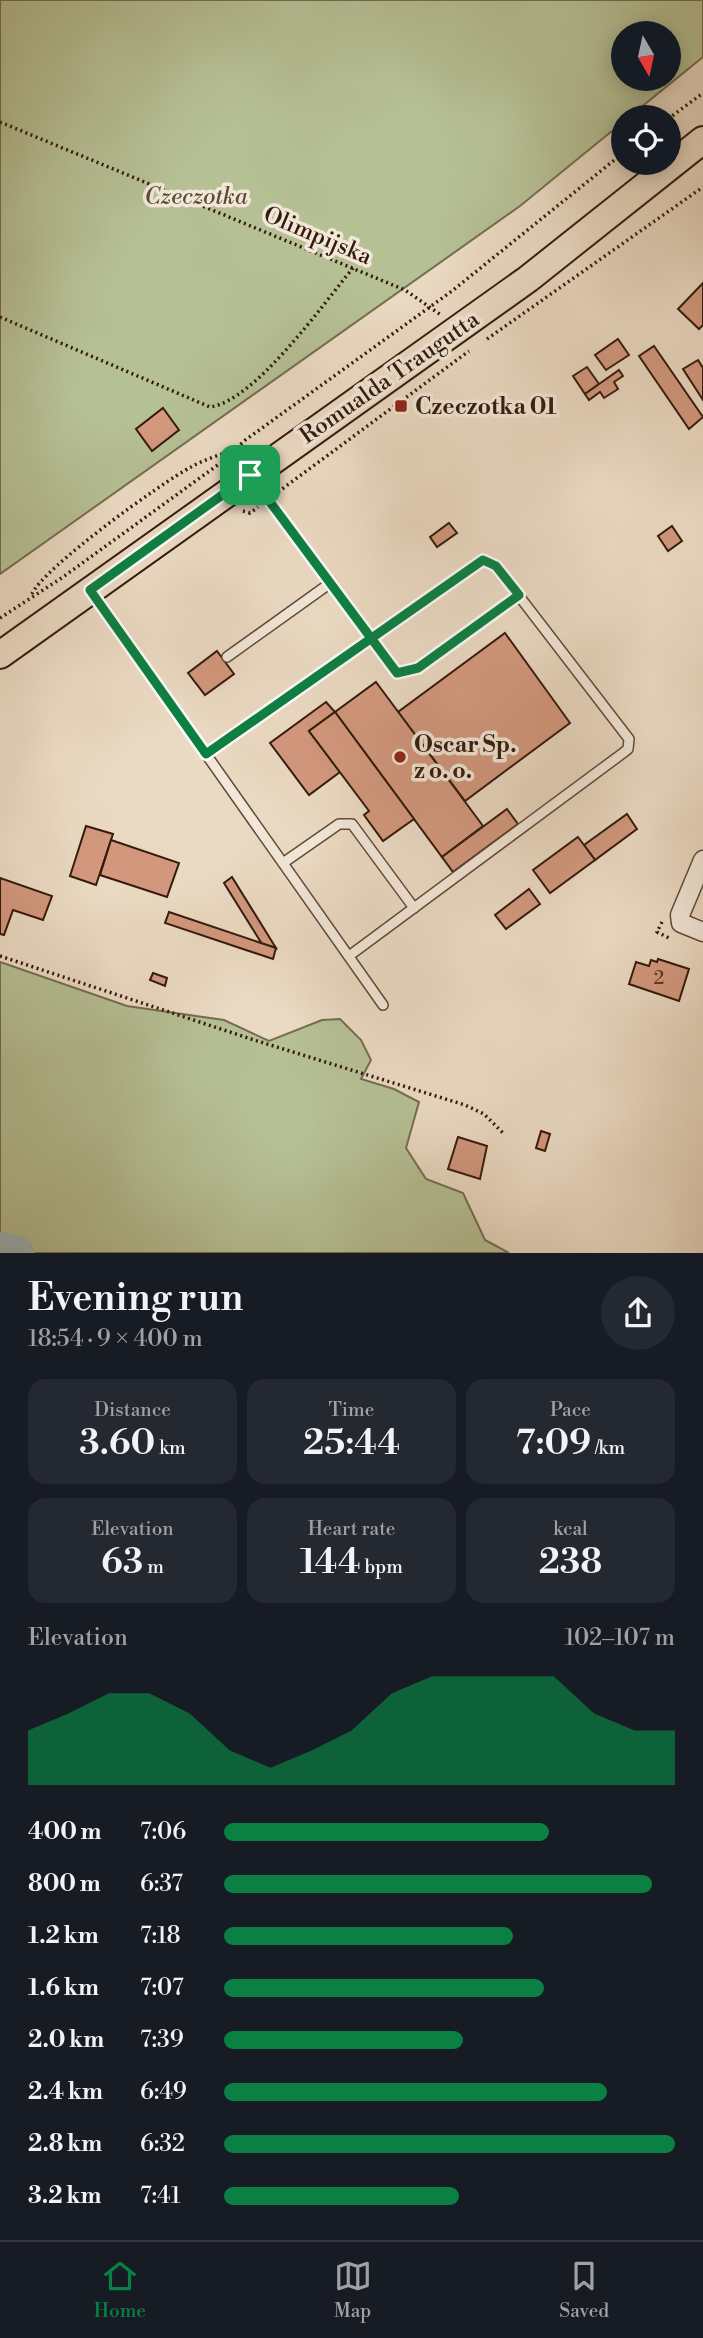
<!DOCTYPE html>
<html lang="en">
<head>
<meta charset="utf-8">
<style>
  body { margin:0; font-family:"Libre Bodoni",serif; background:#242831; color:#f1f3f6; height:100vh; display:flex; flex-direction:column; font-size:26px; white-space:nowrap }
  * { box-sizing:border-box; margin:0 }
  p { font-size:23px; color:#9ea1a6 }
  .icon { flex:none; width:38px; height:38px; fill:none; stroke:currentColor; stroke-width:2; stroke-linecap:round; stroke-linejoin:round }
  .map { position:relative; height:1253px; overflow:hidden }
  .sheet { display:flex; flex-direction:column; background:#171b24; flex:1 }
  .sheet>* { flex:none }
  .needle { width:46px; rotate:171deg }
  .controls { position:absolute; left:611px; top:21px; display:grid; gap:14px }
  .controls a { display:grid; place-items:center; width:70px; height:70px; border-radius:50%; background:#171b24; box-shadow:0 4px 18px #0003; font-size:35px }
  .pin { position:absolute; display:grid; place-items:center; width:60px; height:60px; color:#fff; margin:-30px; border-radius:14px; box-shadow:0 4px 10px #0006 }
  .round { display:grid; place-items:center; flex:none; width:74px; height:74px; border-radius:37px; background:#242831 }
  .summary { display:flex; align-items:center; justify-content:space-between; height:119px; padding:0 28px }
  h1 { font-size:38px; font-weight:600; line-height:52px }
  .figures { display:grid; grid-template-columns:repeat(3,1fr); gap:10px; height:119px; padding:7px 28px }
  .figures div { display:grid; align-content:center; border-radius:18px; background:#242831; text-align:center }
  .figures b { font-size:35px; font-weight:600 }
  .figures small { font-size:19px; font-weight:400 }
  .figures p { font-size:19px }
  .chart { height:196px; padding:14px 28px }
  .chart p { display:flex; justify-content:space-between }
  .chart svg { width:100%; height:126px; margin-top:7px; fill:#0b8043; opacity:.7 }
  ul { padding:0 28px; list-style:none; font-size:23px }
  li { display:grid; grid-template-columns:112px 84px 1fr; align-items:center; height:52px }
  li i { height:18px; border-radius:9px; background:#0b8043 }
  .dock { display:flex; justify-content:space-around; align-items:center; height:98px; border-top:2px solid #363941; background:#171b24; font-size:19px; color:#9ea1a6 }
  .dock a { display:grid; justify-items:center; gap:4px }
  .dock .current { color:#0b8043 }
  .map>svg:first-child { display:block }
  .green { fill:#b6c095; stroke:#746d50; stroke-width:2; fill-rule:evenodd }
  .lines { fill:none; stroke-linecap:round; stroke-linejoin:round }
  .river { stroke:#9bb8bc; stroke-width:35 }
  .building { fill:#d3987e; stroke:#331a0c; stroke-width:2 }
  .service-casing { stroke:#614a3a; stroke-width:12 }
  .minor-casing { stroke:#614a3a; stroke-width:21 }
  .primary-casing { stroke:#331a0c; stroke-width:30 }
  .path { stroke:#331a0c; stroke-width:3.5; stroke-dasharray:2 3.5; stroke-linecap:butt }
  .service { stroke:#f2e7d8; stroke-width:9 }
  .minor { stroke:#f2e7d8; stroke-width:18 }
  .primary { stroke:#ebdac3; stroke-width:26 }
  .route-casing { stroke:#fff; stroke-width:14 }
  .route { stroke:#0b8043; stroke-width:9 }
  .poi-dot { fill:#8f2418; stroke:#f2e7d8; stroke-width:2.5 }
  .labels { text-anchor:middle; stroke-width:7; stroke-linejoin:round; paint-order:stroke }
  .number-label { font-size:19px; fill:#5b3a28 }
  .park-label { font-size:23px; font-style:italic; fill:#5a4c35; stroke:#f2e7d8 }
  .street-label { font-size:23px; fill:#331a0c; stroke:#f2e7d8 }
  .poi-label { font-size:23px; font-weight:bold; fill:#331a0c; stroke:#f2e7d8; text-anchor:start }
</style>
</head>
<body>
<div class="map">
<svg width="703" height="1253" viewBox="0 0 703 1253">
  <rect width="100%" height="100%" fill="#ebdac3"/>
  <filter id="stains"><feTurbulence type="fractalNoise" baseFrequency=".00286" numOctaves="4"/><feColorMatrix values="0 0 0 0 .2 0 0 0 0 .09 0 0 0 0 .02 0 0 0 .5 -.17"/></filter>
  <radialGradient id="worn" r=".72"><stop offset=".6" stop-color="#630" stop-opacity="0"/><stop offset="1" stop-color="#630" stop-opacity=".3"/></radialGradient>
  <g class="green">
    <path d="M0 0H703V57L629 117H623V122L520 206 0 574ZM623 33H668V79H623Z"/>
    <polygon points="0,962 127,1006 224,1020 269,1041 322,1020 340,1019 361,1040 371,1060 361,1079 394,1089 419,1102 406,1148 426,1179 463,1193 485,1240 509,1253 0,1253"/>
  </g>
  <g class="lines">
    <polyline class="river" points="0,1249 17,1253"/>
  </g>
  <g class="building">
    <polygon points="703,283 703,325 699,329 678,309"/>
    <polygon points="618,339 629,355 606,370 595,355"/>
    <polygon points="654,346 703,417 689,429 639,356"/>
    <polygon points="698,360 703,368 703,400 683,369"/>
    <polygon points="587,367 599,384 585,394 573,376"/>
    <polygon points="619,370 623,376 614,382 618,389 604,398 600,392 589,400 585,394"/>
    <polygon points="163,408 179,430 152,451 136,429"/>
    <polygon points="449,523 457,533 437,547 430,537"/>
    <polygon points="672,526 682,541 668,551 658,536"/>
    <polygon points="505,633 570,723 465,801 398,712"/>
    <polygon points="217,651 234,674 205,695 188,673"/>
    <polygon points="376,682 483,826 442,857 335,712"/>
    <polygon points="326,702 335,712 309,731 340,772 309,795 270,743"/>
    <polygon points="335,712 414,819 383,841 364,815 369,811 309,731"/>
    <polygon points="507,809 518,824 453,872 442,857"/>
    <polygon points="627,814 637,829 595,860 584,845"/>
    <polygon points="86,826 113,834 96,885 70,876"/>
    <polygon points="578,837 595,860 550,893 533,870"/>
    <polygon points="111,840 179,863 167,897 100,875"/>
    <polygon points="232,877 276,948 262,944 224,883"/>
    <polygon points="0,878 52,896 43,920 13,910 4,935 0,934"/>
    <polygon points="529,889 540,904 506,929 495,915"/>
    <polygon points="169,912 276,948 273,959 165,923"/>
    <polygon points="658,959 689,969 679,1001 629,984 636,962 649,966 651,960 657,962"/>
    <polygon points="153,973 167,978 165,986 150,980"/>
    <polygon points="541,1131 550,1134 545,1151 536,1148"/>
    <polygon points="458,1137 487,1146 480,1179 448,1169"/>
  </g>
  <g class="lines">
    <g class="service-casing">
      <g id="service">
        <polyline points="252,478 397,673 418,668 519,595"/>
        <polyline points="93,594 383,1005"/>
        <polyline points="227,657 329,584"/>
        <polyline points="206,754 483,560 496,566 629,739 628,749 623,753 349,956"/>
        <polyline points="283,863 339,824 352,824 414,908"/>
      </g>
    </g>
    <g class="minor-casing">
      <polyline id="minor" points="703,860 680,915 681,923 703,932"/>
    </g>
    <g class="primary-casing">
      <polyline id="primary" points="0,655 528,279 703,140"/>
    </g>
    <g class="path">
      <polyline points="668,119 703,93"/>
      <polyline points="0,122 405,290 441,315"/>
      <path d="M0 317 210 407C255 401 323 304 353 268"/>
      <polyline points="487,339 703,187"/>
      <polyline points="278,492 469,351"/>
      <polyline points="243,511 250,513 258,507"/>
      <path d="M32 594C43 568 161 483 191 467 203 460 217 456 230 451"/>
      <polyline points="0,618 63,577 226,459 244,441 452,291 623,153"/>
      <polyline points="662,922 657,932 671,939"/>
      <polyline points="0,956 254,1040 465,1105 484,1114 504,1134"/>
    </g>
    <use href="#service" class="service"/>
    <use href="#minor" class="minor"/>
    <use href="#primary" class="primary"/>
  </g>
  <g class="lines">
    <g class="route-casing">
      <polyline id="route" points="250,475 397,673 418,668 519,595 496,566 483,560 206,754 90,590 250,475"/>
    </g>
    <use href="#route" class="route"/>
  </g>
  <g class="poi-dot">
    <rect x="394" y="399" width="14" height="14" rx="3.5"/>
    <circle cx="400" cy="757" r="7"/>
  </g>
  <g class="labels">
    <g class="number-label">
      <text x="659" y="984">2</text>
    </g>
    <g class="park-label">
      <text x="196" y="204">Czeczotka</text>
    </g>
    <g class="street-label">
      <text transform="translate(318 235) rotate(23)" y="8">Olimpijska</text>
      <text transform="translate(389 377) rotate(-35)" y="8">Romualda Traugutta</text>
    </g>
    <g class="poi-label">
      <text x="415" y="414">Czeczotka 01</text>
      <text x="414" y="752">Oscar Sp.<tspan x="414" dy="26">z o. o.</tspan></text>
    </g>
  </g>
  <rect width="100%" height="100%" filter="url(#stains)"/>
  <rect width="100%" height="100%" fill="url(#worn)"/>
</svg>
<div class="controls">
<a><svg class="needle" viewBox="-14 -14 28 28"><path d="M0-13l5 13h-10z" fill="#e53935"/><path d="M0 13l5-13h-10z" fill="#9ea1a6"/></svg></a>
<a><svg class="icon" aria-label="locate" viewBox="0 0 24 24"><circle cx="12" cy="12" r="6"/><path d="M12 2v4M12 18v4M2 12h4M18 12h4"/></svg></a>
</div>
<div class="pin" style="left:250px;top:475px;background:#1e9e55"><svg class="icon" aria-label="arrive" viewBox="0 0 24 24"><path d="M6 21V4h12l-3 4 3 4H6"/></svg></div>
</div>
<section class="sheet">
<div class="summary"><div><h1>Evening run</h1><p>18:54 · 9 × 400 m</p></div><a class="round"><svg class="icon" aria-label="share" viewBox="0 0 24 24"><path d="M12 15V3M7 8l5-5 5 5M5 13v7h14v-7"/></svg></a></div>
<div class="figures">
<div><p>Distance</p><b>3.60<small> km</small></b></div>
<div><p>Time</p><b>25:44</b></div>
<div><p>Pace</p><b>7:09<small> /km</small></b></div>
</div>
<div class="figures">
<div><p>Elevation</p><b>63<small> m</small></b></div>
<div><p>Heart rate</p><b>144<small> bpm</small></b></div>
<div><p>kcal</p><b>238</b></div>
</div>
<div class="chart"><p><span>Elevation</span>102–107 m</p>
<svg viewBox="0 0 160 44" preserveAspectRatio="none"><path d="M0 44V25L10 19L20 12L30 12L40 19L50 32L60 38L70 32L80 25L90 12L100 6L110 6L120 6L130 6L140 19L150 25L160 25V44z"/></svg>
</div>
<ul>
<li><b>400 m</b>7:06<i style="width:72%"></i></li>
<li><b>800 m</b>6:37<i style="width:95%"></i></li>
<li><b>1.2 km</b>7:18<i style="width:64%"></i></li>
<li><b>1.6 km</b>7:07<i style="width:71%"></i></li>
<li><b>2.0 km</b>7:39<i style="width:53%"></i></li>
<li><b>2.4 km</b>6:49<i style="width:85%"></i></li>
<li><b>2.8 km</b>6:32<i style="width:100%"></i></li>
<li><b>3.2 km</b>7:41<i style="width:52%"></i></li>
</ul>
</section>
<nav class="dock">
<a class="current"><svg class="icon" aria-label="home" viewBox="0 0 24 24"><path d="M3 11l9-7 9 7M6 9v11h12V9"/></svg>Home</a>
<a><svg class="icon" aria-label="map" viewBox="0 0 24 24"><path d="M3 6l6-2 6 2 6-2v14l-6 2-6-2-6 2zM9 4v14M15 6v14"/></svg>Map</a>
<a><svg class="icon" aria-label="saved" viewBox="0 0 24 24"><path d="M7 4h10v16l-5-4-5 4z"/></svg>Saved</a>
</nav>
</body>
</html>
